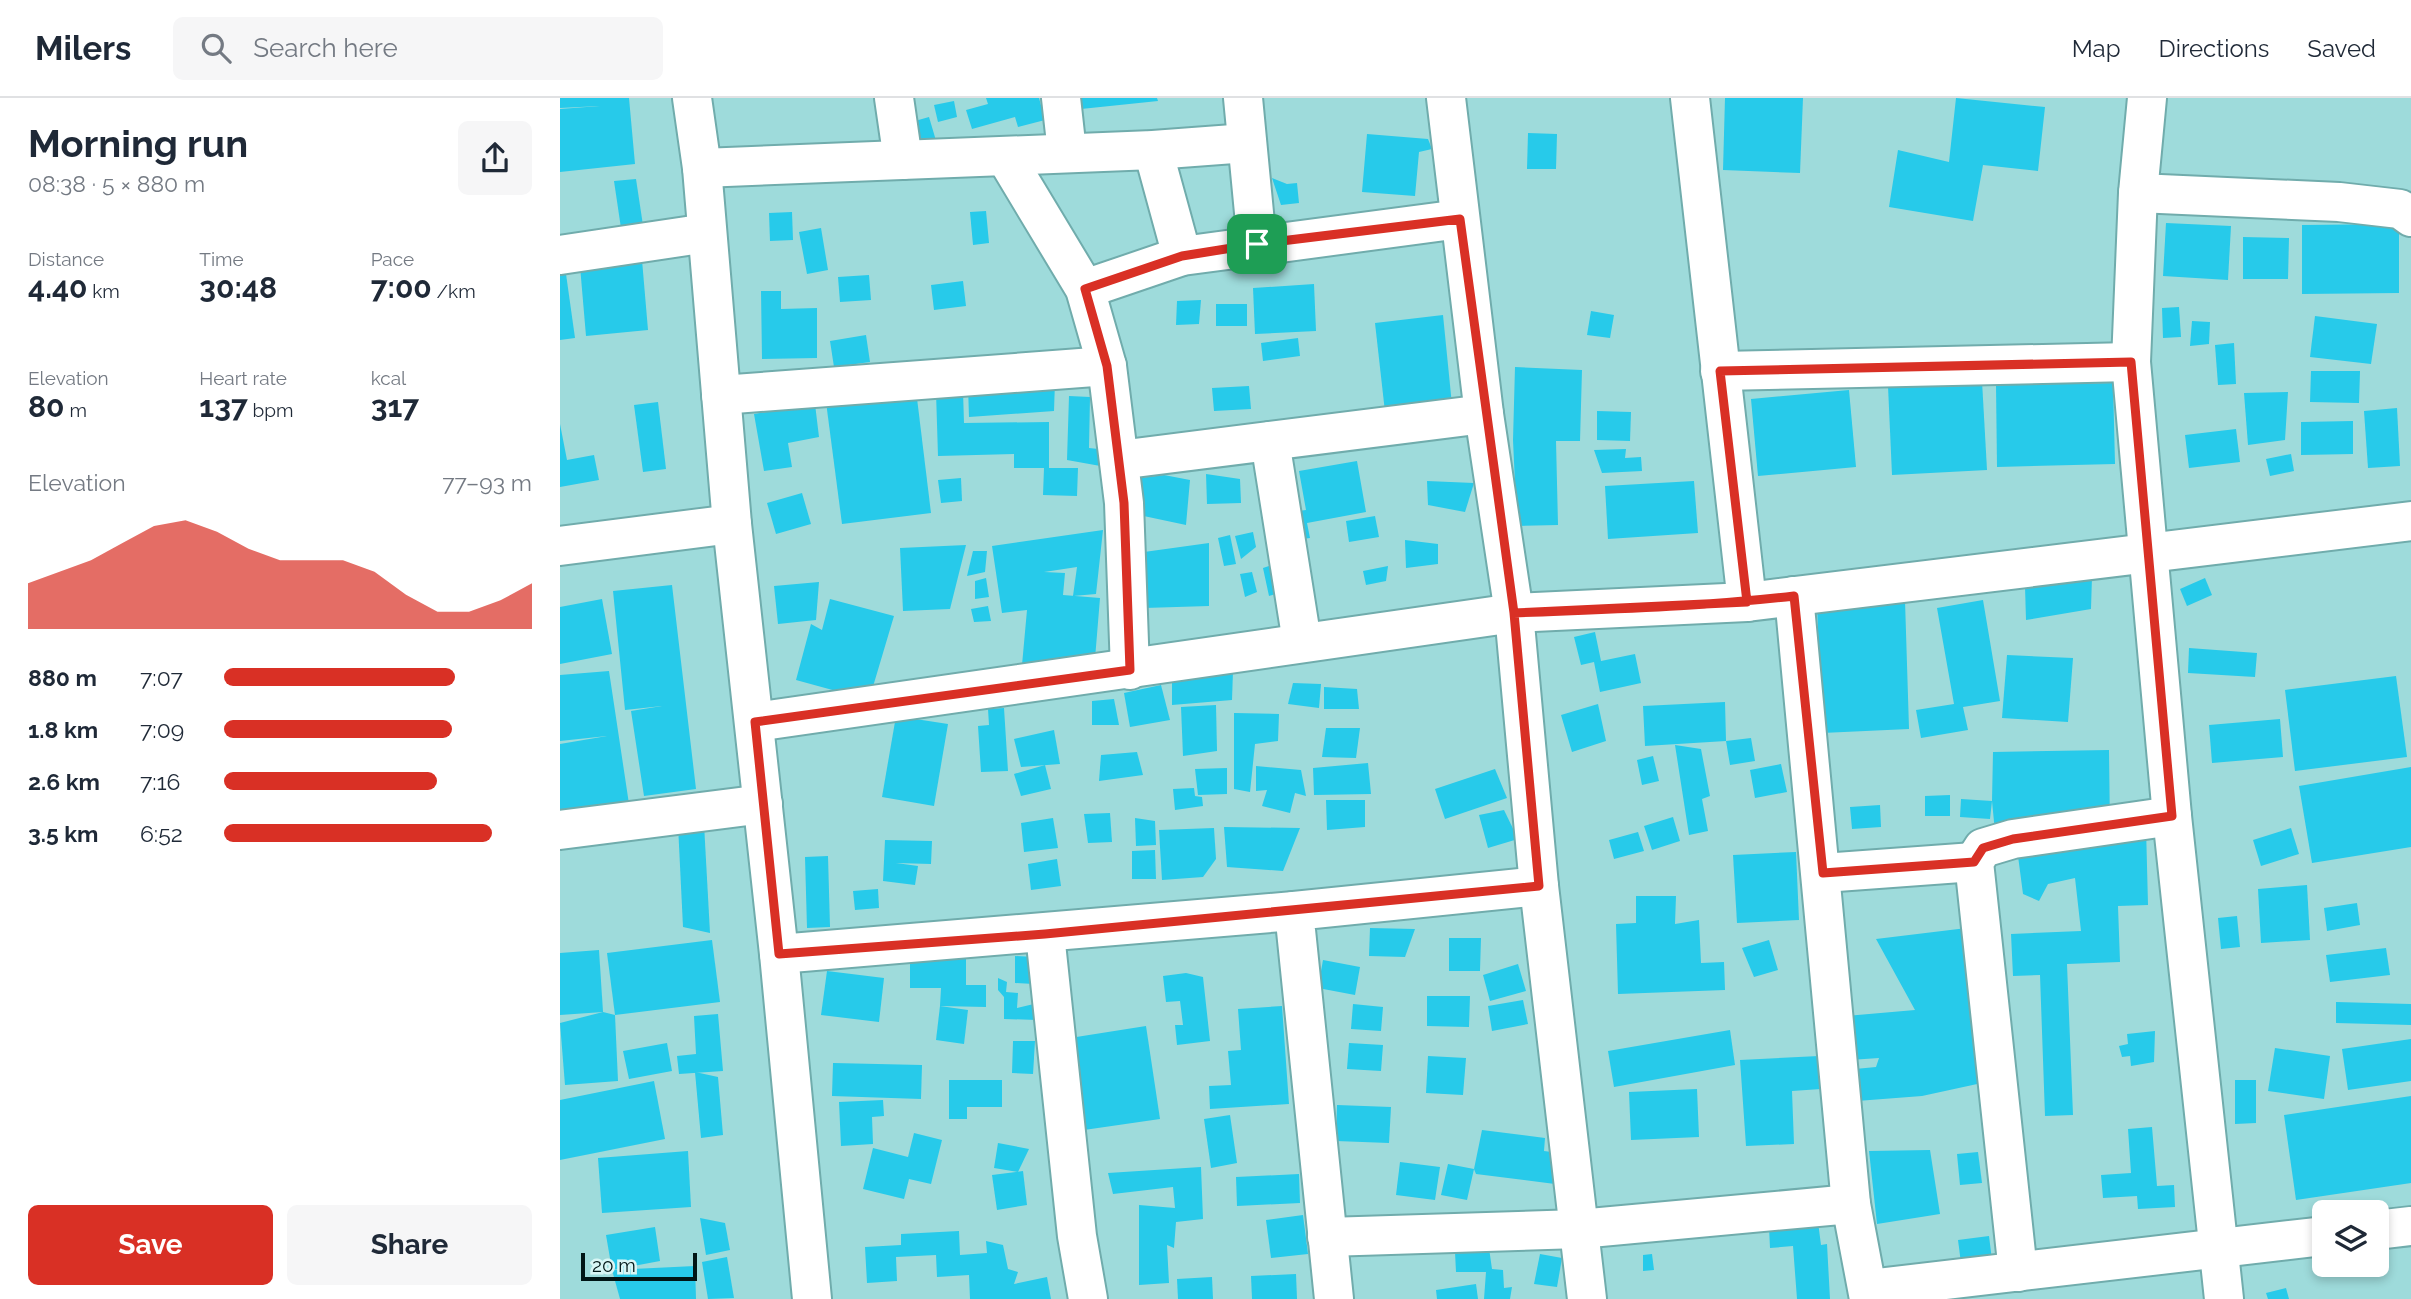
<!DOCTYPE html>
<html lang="en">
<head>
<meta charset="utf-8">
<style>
  body { margin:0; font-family:Raleway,sans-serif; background:#f6f6f7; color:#1f2937; height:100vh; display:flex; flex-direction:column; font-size:26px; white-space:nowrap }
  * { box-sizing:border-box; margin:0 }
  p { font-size:23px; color:#747a83 }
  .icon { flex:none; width:38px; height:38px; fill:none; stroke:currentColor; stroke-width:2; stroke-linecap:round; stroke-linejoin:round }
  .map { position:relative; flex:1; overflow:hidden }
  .side { display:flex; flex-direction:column; background:#fff; width:560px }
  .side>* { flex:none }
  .tools { position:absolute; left:1752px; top:1102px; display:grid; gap:14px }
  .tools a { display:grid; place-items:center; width:77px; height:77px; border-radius:10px; background:#fff; box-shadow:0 4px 10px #0003; font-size:35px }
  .scale { position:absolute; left:21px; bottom:18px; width:116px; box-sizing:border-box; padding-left:7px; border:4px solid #001616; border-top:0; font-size:19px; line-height:24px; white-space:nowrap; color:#001616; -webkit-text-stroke:5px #d8f6f5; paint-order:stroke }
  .pin { position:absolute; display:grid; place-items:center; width:60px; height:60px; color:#fff; margin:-30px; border-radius:14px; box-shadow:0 4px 10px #0006 }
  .round { display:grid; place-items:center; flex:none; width:74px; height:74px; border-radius:10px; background:#f6f6f7 }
  .head { display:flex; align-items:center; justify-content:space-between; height:119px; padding:0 28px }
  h1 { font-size:38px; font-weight:700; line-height:52px }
  .stats { display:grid; grid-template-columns:repeat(3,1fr); gap:10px; height:119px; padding:7px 28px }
  .stats div { display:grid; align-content:center }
  .stats b { font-size:30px; font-weight:700 }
  .stats small { font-size:19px; font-weight:400 }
  .stats p { font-size:19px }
  .chart { height:196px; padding:14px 28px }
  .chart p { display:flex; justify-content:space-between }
  .chart svg { width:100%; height:126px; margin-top:7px; fill:#d93025; opacity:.7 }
  .button { display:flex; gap:14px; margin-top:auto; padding:14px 28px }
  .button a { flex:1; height:80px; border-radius:10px; background:#d93025; color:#fff; font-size:28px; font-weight:700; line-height:80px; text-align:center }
  .button a+a { background:#f6f6f7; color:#1f2937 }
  ul { padding:0 28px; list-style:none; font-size:23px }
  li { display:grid; grid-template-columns:112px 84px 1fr; align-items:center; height:52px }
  li i { height:18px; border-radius:9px; background:#d93025 }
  header { display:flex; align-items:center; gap:42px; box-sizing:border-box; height:98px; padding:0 35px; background:#fff; border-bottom:2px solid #e0e1e3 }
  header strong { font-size:33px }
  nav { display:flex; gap:38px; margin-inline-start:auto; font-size:24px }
  .search { width:490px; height:63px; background:#f6f6f7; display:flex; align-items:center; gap:18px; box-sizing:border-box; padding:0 24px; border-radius:10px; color:#747a83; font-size:26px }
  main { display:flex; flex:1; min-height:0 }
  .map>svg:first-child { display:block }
  .building { fill:#27caea }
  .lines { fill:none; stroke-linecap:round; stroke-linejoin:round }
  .street-casing { stroke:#70acac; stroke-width:42 }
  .secondary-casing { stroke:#70acac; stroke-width:42 }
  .street { stroke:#fff; stroke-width:38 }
  .secondary { stroke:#fff; stroke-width:38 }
  .route-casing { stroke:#fff; stroke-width:14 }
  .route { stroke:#d93025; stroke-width:9 }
</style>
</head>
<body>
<header>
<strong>Milers</strong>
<div class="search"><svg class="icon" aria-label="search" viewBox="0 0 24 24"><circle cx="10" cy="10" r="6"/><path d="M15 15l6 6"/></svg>Search here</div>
<nav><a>Map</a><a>Directions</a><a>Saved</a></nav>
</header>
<main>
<section class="side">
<div class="head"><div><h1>Morning run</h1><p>08:38 · 5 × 880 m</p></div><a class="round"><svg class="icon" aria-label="share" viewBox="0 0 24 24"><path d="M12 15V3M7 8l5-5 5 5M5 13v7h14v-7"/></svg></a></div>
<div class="stats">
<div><p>Distance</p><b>4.40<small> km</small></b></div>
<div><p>Time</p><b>30:48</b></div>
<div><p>Pace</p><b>7:00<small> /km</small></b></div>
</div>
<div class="stats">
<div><p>Elevation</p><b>80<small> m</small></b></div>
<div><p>Heart rate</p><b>137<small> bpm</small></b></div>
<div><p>kcal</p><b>317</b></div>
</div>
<div class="chart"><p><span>Elevation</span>77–93 m</p>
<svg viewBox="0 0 160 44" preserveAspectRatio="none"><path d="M0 44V28L10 24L20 20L30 14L40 8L50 6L60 10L70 16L80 20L90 20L100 20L110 24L120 32L130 38L140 38L150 34L160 28V44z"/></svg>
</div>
<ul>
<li><b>880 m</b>7:07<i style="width:75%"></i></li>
<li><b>1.8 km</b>7:09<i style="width:74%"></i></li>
<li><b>2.6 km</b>7:16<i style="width:69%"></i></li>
<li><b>3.5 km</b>6:52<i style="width:87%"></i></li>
</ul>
<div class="button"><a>Save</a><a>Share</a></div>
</section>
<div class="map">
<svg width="1851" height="1201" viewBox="0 0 1851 1201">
  <rect width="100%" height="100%" fill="#9edbdb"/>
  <g class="building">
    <polygon points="0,0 69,0 75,66 0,74 0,11 40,8 0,10"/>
    <polygon points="426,0 479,0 485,22 458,29 455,19 412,31 406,12 428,6"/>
    <polygon points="520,0 597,0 598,3 521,11"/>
    <polygon points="1165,0 1243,0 1240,75 1163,72"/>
    <polygon points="1396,0 1485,9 1478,73 1423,67 1413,123 1329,109 1338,52 1389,64"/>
    <polygon points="394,3 397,19 378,24 374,7"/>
    <polygon points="369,19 377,46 357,52 348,25"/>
    <polygon points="968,35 997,36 996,71 967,71"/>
    <polygon points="807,36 868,41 872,51 859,54 855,98 802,94"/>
    <polygon points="712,80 727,86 737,85 739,105 721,107"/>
    <polygon points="76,81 84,134 62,137 54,83"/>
    <polygon points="426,113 429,145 413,147 410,114"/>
    <polygon points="232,114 233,142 210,143 209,115"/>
    <polygon points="1606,125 1671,128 1668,182 1603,178"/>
    <polygon points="1839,126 1839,195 1742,196 1742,127"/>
    <polygon points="261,130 268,172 247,176 239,134"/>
    <polygon points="1683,139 1729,140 1728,181 1683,181"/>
    <polygon points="82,162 88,232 26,238 20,168"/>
    <polygon points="6,176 15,240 0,242 0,177"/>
    <polygon points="309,177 311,202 280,204 278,179"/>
    <polygon points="403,183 406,208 374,212 371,187"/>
    <polygon points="754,186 756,233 695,236 693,190"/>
    <polygon points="201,193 221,193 221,211 257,210 257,260 202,261"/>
    <polygon points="641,202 639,226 616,227 617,203"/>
    <rect x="656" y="206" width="31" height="22"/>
    <polygon points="1619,209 1621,239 1603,240 1602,210"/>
    <polygon points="1031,213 1054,217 1050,240 1027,237"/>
    <polygon points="883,217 892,307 825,314 815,225"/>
    <polygon points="1755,218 1817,226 1811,266 1750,259"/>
    <polygon points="1632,223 1650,224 1649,246 1630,248"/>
    <polygon points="306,237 310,264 274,269 270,243"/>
    <polygon points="738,240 740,258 703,263 701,245"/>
    <polygon points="1674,245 1676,286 1658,287 1655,247"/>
    <polygon points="955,269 1022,272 1020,343 996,343 998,427 957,428 953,342"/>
    <polygon points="1751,273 1800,273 1799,305 1750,304"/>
    <polygon points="495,283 494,313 409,319 408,288"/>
    <polygon points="1422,283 1427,372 1332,377 1328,288"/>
    <polygon points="1553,285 1555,366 1437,369 1436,287"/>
    <polygon points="689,288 691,311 654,313 652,290"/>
    <polygon points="356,292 371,415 282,426 266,304"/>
    <polygon points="1289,292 1296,369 1198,378 1191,301"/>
    <polygon points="403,293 404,325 489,324 489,370 518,370 517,398 483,397 484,370 454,370 454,356 378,358 376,294"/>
    <polygon points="1728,294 1725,342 1688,347 1684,295"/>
    <polygon points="509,298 530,299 529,350 548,352 546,369 507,362"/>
    <polygon points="98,304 106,371 83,374 74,307"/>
    <polygon points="255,306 259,339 228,345 232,369 204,373 194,316"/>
    <polygon points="1837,310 1840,368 1808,370 1804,313"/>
    <polygon points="1037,313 1071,314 1070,343 1037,342"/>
    <polygon points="1793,323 1793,356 1741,357 1741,324"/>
    <polygon points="0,326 7,362 34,357 39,382 0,389"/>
    <polygon points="1676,331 1680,364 1629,370 1625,337"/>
    <polygon points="1066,351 1065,360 1081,359 1082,373 1042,375 1034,352"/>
    <polygon points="1731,356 1734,373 1710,378 1706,361"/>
    <polygon points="797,363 806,414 747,425 750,440 727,443 723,415 746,412 739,373"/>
    <polygon points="646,376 680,381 681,405 647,406"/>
    <polygon points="604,377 630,382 626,427 579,417 580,380"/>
    <polygon points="401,380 402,403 381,405 378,382"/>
    <polygon points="867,383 914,385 905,414 868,407"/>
    <polygon points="1134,383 1138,435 1048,441 1045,388"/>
    <polygon points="242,395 251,426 216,436 207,405"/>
    <polygon points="815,418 819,439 789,444 786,423"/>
    <polygon points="543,432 536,496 513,498 517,469 484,474 505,475 503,497 540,500 534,573 462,567 467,512 442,515 432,448"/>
    <polygon points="693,434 696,449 681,461 675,438"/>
    <polygon points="670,437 676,466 664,468 658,440"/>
    <polygon points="845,442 878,446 878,466 846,470"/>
    <polygon points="649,445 649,508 584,510 584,454"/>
    <polygon points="406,447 390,511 343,513 340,450"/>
    <polygon points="413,453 427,453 425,474 407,478"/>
    <polygon points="721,464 727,492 709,498 703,470"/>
    <polygon points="828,468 826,483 806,487 803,473"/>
    <polygon points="692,474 697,494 685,499 680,476"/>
    <polygon points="1532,478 1531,511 1466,522 1465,488"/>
    <polygon points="426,480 429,499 415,501 415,483"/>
    <polygon points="1645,480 1652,497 1627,508 1620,491"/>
    <polygon points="259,484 256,522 218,526 214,488"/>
    <polygon points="112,487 136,691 84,698 71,613 102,608 65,612 53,493"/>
    <polygon points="42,501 52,556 0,566 0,509"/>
    <polygon points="270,501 334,518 309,602 236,582 251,526 262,532"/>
    <polygon points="1423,502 1440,603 1403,609 1408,632 1361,640 1356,612 1394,606 1377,510"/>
    <polygon points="1345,503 1349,631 1262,635 1257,506"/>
    <polygon points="428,508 431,523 414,524 411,511"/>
    <polygon points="1035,534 1041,563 1075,556 1081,585 1040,594 1034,564 1021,567 1014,539"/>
    <polygon points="1629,550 1697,555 1695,579 1628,575"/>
    <polygon points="1447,557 1513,560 1508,624 1442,620"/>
    <polygon points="49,573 69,706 0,715 0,646 47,638 0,643 0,577"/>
    <polygon points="673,573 672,602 612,607 612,583"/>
    <polygon points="1836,578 1847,659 1735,673 1725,592"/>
    <polygon points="733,585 761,586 759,610 728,606"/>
    <polygon points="601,587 610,622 570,629 564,595"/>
    <polygon points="764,589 797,591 799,611 764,611"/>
    <polygon points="554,601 559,627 532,627 532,603"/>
    <polygon points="1165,604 1166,643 1191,640 1195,663 1170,667 1166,643 1085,648 1083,608"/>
    <polygon points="1038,606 1046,643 1012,654 1001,617"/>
    <polygon points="656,607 657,653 623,658 621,609"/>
    <polygon points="444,610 448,673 421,674 418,628 429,627 428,611"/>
    <polygon points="674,615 719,616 718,643 695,646 690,694 674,691"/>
    <polygon points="336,618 388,626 374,708 322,699"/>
    <polygon points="1720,621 1723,659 1652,665 1649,627"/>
    <polygon points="766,630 800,630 796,660 762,659"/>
    <polygon points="494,632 500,666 461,669 454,641"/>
    <polygon points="1115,647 1141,651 1150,698 1142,701 1148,733 1129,737"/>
    <polygon points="1549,652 1550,731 1586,729 1588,807 1558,808 1560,864 1507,866 1513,1017 1485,1018 1480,877 1453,878 1451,836 1521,833 1515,780 1488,786 1479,803 1463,796 1458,758 1435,734 1432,703 1430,721 1400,719 1401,701 1432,703 1433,654"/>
    <polygon points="577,654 583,677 539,683 541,657"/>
    <polygon points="1093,658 1099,683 1082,687 1077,662"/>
    <polygon points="808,665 811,696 754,697 753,670"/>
    <polygon points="1221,666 1227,694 1195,700 1190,672"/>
    <polygon points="485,667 491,691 461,698 454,676"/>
    <polygon points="696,668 741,672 746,698 735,695 730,715 702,708 707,692 696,693"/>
    <polygon points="1851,669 1851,749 1752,765 1739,688"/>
    <polygon points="667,670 667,696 638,697 635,671"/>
    <polygon points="935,671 947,700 885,721 875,691"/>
    <polygon points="634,690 635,698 642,699 643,708 615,712 613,691"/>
    <polygon points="1390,697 1390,718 1365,718 1365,698"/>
    <polygon points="766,702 805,702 805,729 767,732"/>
    <polygon points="1320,707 1321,729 1292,731 1290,709"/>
    <polygon points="944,712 958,741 928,750 919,717"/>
    <polygon points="550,715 552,744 528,745 524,716"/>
    <polygon points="1113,719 1120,743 1092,752 1084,728"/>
    <polygon points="493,720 498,750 464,754 461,725"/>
    <polygon points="575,720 595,723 596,747 576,748"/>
    <polygon points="144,726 150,835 123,829 118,727"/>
    <polygon points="664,729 740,730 723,773 667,769"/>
    <polygon points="654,730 656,761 643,779 602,782 599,732"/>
    <polygon points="1731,730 1739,756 1701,768 1693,742"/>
    <polygon points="1078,734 1084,753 1054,761 1049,742"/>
    <polygon points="325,742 372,743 371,766 336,765 358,768 355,787 323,783"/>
    <polygon points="595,752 596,781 572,781 572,753"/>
    <polygon points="1236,754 1239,822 1177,825 1173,757"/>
    <polygon points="268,758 270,829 247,830 245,759"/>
    <polygon points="497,761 501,788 471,792 468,766"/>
    <polygon points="1747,787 1750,842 1701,845 1698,791"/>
    <polygon points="318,791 319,810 295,812 293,793"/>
    <polygon points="1076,798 1116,798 1115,826 1139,822 1141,865 1164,864 1165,892 1058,896 1056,826 1076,825"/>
    <polygon points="1797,805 1800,827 1767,833 1764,810"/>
    <polygon points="1677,818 1680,849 1661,851 1658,820"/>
    <polygon points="1415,829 1431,983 1362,998 1297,1003 1295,971 1316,969 1319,960 1290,962 1286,918 1355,912 1316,841"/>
    <polygon points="810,830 855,831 845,859 809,858"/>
    <polygon points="889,840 921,840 920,873 889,873"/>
    <polygon points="152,842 160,904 55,917 47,855"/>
    <polygon points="1209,842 1218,872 1194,879 1182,850"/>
    <polygon points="1826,850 1830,877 1770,884 1766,857"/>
    <polygon points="39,852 43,914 0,917 0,855"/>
    <polygon points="455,858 475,859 474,886 455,885"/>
    <polygon points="350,861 406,861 406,887 426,887 426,909 380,908 381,890 350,890"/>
    <polygon points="763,862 800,869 795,897 758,890"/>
    <polygon points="958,866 966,893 930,903 923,877"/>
    <polygon points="267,873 324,880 319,924 261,917"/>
    <polygon points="626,875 643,879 650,943 617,947 615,927 623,927 620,903 606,904 603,878"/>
    <polygon points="438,880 447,884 446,894 458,895 457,910 478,905 477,922 444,921 444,899 438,892"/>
    <polygon points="867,898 910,898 909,929 867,928"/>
    <polygon points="963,902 968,926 932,933 928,908"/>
    <polygon points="1776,904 1851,906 1851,927 1776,925"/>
    <polygon points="793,906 823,909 821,933 791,931"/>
    <polygon points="380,908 408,912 404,946 376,942"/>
    <polygon points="722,908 729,1006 650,1011 649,988 671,987 668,953 681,952 678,911"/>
    <polygon points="43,914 55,917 58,983 5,987 0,925"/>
    <polygon points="158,916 163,973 119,976 117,958 136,956 134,918"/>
    <polygon points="586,928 600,1021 524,1032 510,940"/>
    <polygon points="1170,932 1175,967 1054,989 1048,953"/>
    <polygon points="1595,933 1594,964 1571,968 1570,958 1562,959 1559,948 1568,946 1567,936"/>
    <polygon points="1851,941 1851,983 1788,992 1782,951"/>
    <polygon points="453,943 475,943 473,976 452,975"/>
    <polygon points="107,945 112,973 69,981 63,953"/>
    <polygon points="789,945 823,947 821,973 787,971"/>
    <polygon points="1715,950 1770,958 1764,1001 1708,993"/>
    <polygon points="868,958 906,960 903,997 866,995"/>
    <polygon points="1259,958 1261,991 1232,993 1234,1046 1186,1048 1180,962"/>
    <polygon points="273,965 362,967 361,1001 272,998"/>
    <polygon points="135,974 158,979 163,1037 141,1040"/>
    <polygon points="389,982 442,982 442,1009 407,1009 407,1021 389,1021"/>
    <polygon points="1675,982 1696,982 1696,1025 1675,1026"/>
    <polygon points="94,983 105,1041 0,1062 0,1002"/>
    <polygon points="1137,991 1139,1039 1071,1042 1069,994"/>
    <polygon points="1851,998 1851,1085 1736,1102 1724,1017"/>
    <polygon points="323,1002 324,1018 312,1019 313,1046 281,1048 279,1004"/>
    <polygon points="777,1007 831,1009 829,1045 776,1043"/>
    <polygon points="670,1017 677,1065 651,1070 644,1021"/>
    <polygon points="1592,1029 1597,1088 1614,1087 1615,1109 1578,1111 1577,1098 1543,1100 1541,1077 1571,1075 1568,1031"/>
    <polygon points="922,1032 985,1040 984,1053 999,1055 995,1086 916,1076 914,1071 907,1102 881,1097 888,1066 914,1071"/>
    <polygon points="354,1035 382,1042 371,1086 349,1081 344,1101 303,1091 313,1050 348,1059"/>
    <polygon points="438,1045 469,1051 458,1074 434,1070"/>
    <polygon points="1370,1052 1380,1116 1317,1126 1309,1053"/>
    <polygon points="128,1053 131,1109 42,1115 38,1060"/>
    <polygon points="1418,1054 1422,1085 1400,1087 1397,1056"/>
    <polygon points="840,1064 880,1069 875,1102 836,1097"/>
    <polygon points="641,1069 643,1121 616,1124 614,1150 607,1147 609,1185 579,1187 579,1107 615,1110 613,1089 553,1096 548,1075"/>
    <polygon points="463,1073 467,1107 437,1112 432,1077"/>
    <polygon points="739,1076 740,1105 677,1108 676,1079"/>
    <polygon points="743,1117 748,1156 711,1160 706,1122"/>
    <polygon points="140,1120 165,1125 170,1152 146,1157"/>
    <polygon points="1258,1124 1261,1147 1267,1146 1270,1201 1237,1201 1233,1148 1210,1150 1209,1129"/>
    <polygon points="95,1129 100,1163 52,1172 46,1137"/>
    <polygon points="399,1133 400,1157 427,1155 426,1143 443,1147 448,1171 458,1174 454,1186 487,1179 491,1201 410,1201 409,1177 377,1179 376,1157 336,1159 337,1183 307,1185 305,1149 341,1147 341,1136"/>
    <polygon points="1429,1138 1432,1162 1401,1165 1398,1142"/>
    <polygon points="929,1150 932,1171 943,1172 944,1190 952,1189 950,1201 924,1201 926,1174 896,1174 895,1154"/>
    <polygon points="980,1156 1002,1160 997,1189 974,1186"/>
    <polygon points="1092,1156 1094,1172 1083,1173 1083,1157"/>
    <polygon points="167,1159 174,1200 148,1201 142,1164"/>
    <polygon points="135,1168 136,1201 60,1201 52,1172"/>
    <polygon points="736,1176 737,1201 692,1201 691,1178"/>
    <polygon points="652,1179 653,1201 618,1201 617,1181"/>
    <polygon points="916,1186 918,1201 877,1201 876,1192"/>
    <polygon points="1726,1190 1729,1201 1708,1201 1706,1195"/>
  </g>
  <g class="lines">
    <g class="street-casing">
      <g id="street">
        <polyline points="334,0 343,62"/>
        <polyline points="501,0 507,54"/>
        <polyline points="683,0 697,146"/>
        <polyline points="886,0 924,316 954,515 979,788 1027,1201"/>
        <polyline points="1130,0 1187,504"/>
        <polyline points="1587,0 1578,95 1571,264 1612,718 1664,1201"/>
        <polyline points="593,52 622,158"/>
        <polyline points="445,58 525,191 547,268 564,405 570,572"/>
        <polyline points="142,70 593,52 687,45"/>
        <polyline points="1578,95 1779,104 1840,111 1851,119"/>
        <polyline points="0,157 147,135"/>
        <polyline points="525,191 622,158 900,121"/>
        <polyline points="1160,273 1571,264"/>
        <polyline points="161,297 547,268"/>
        <polyline points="710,343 742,544"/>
        <polyline points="559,362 924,316"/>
        <polyline points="0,448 172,426"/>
        <polyline points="1234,498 1291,1106 1309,1201"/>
        <polyline points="195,624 954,515 1187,504 1851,423"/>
        <polyline points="0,732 203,706"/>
        <polyline points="1263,775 1414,764"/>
        <polyline points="485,836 517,1138 528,1201"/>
        <polyline points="219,856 734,813"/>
        <polyline points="1816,1132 1851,1128"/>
        <polyline points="767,1139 1019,1131 1291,1106"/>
        <polyline points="1458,1174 1414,764 1423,750 1453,741 1612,718"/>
        <polyline points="1308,1191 1764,1138"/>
        <polyline points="774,1201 734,813 979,788"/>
      </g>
    </g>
    <g class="secondary-casing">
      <polyline id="secondary" points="132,0 142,70 172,426 219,856 252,1201"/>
    </g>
    <use href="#street" class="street"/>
    <use href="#secondary" class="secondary"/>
  </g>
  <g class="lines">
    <g class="route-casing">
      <path id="route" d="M697 146 622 158 525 191 547 268 564 405 570 572 195 624 219 856 485 836 979 788 954 515C1047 511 1141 509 1234 498L1263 775 1414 764 1423 750 1453 741 1612 718 1571 264 1160 273 1187 504 954 515 900 121 697 146"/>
    </g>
    <use href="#route" class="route"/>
  </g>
</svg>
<div class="tools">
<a><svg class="icon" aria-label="layers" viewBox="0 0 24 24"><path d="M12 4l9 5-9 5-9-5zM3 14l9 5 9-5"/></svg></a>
</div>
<div class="scale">20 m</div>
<div class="pin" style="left:697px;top:146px;background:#1e9e55"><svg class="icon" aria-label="arrive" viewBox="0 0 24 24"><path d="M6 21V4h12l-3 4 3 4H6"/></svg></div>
</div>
</main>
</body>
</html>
